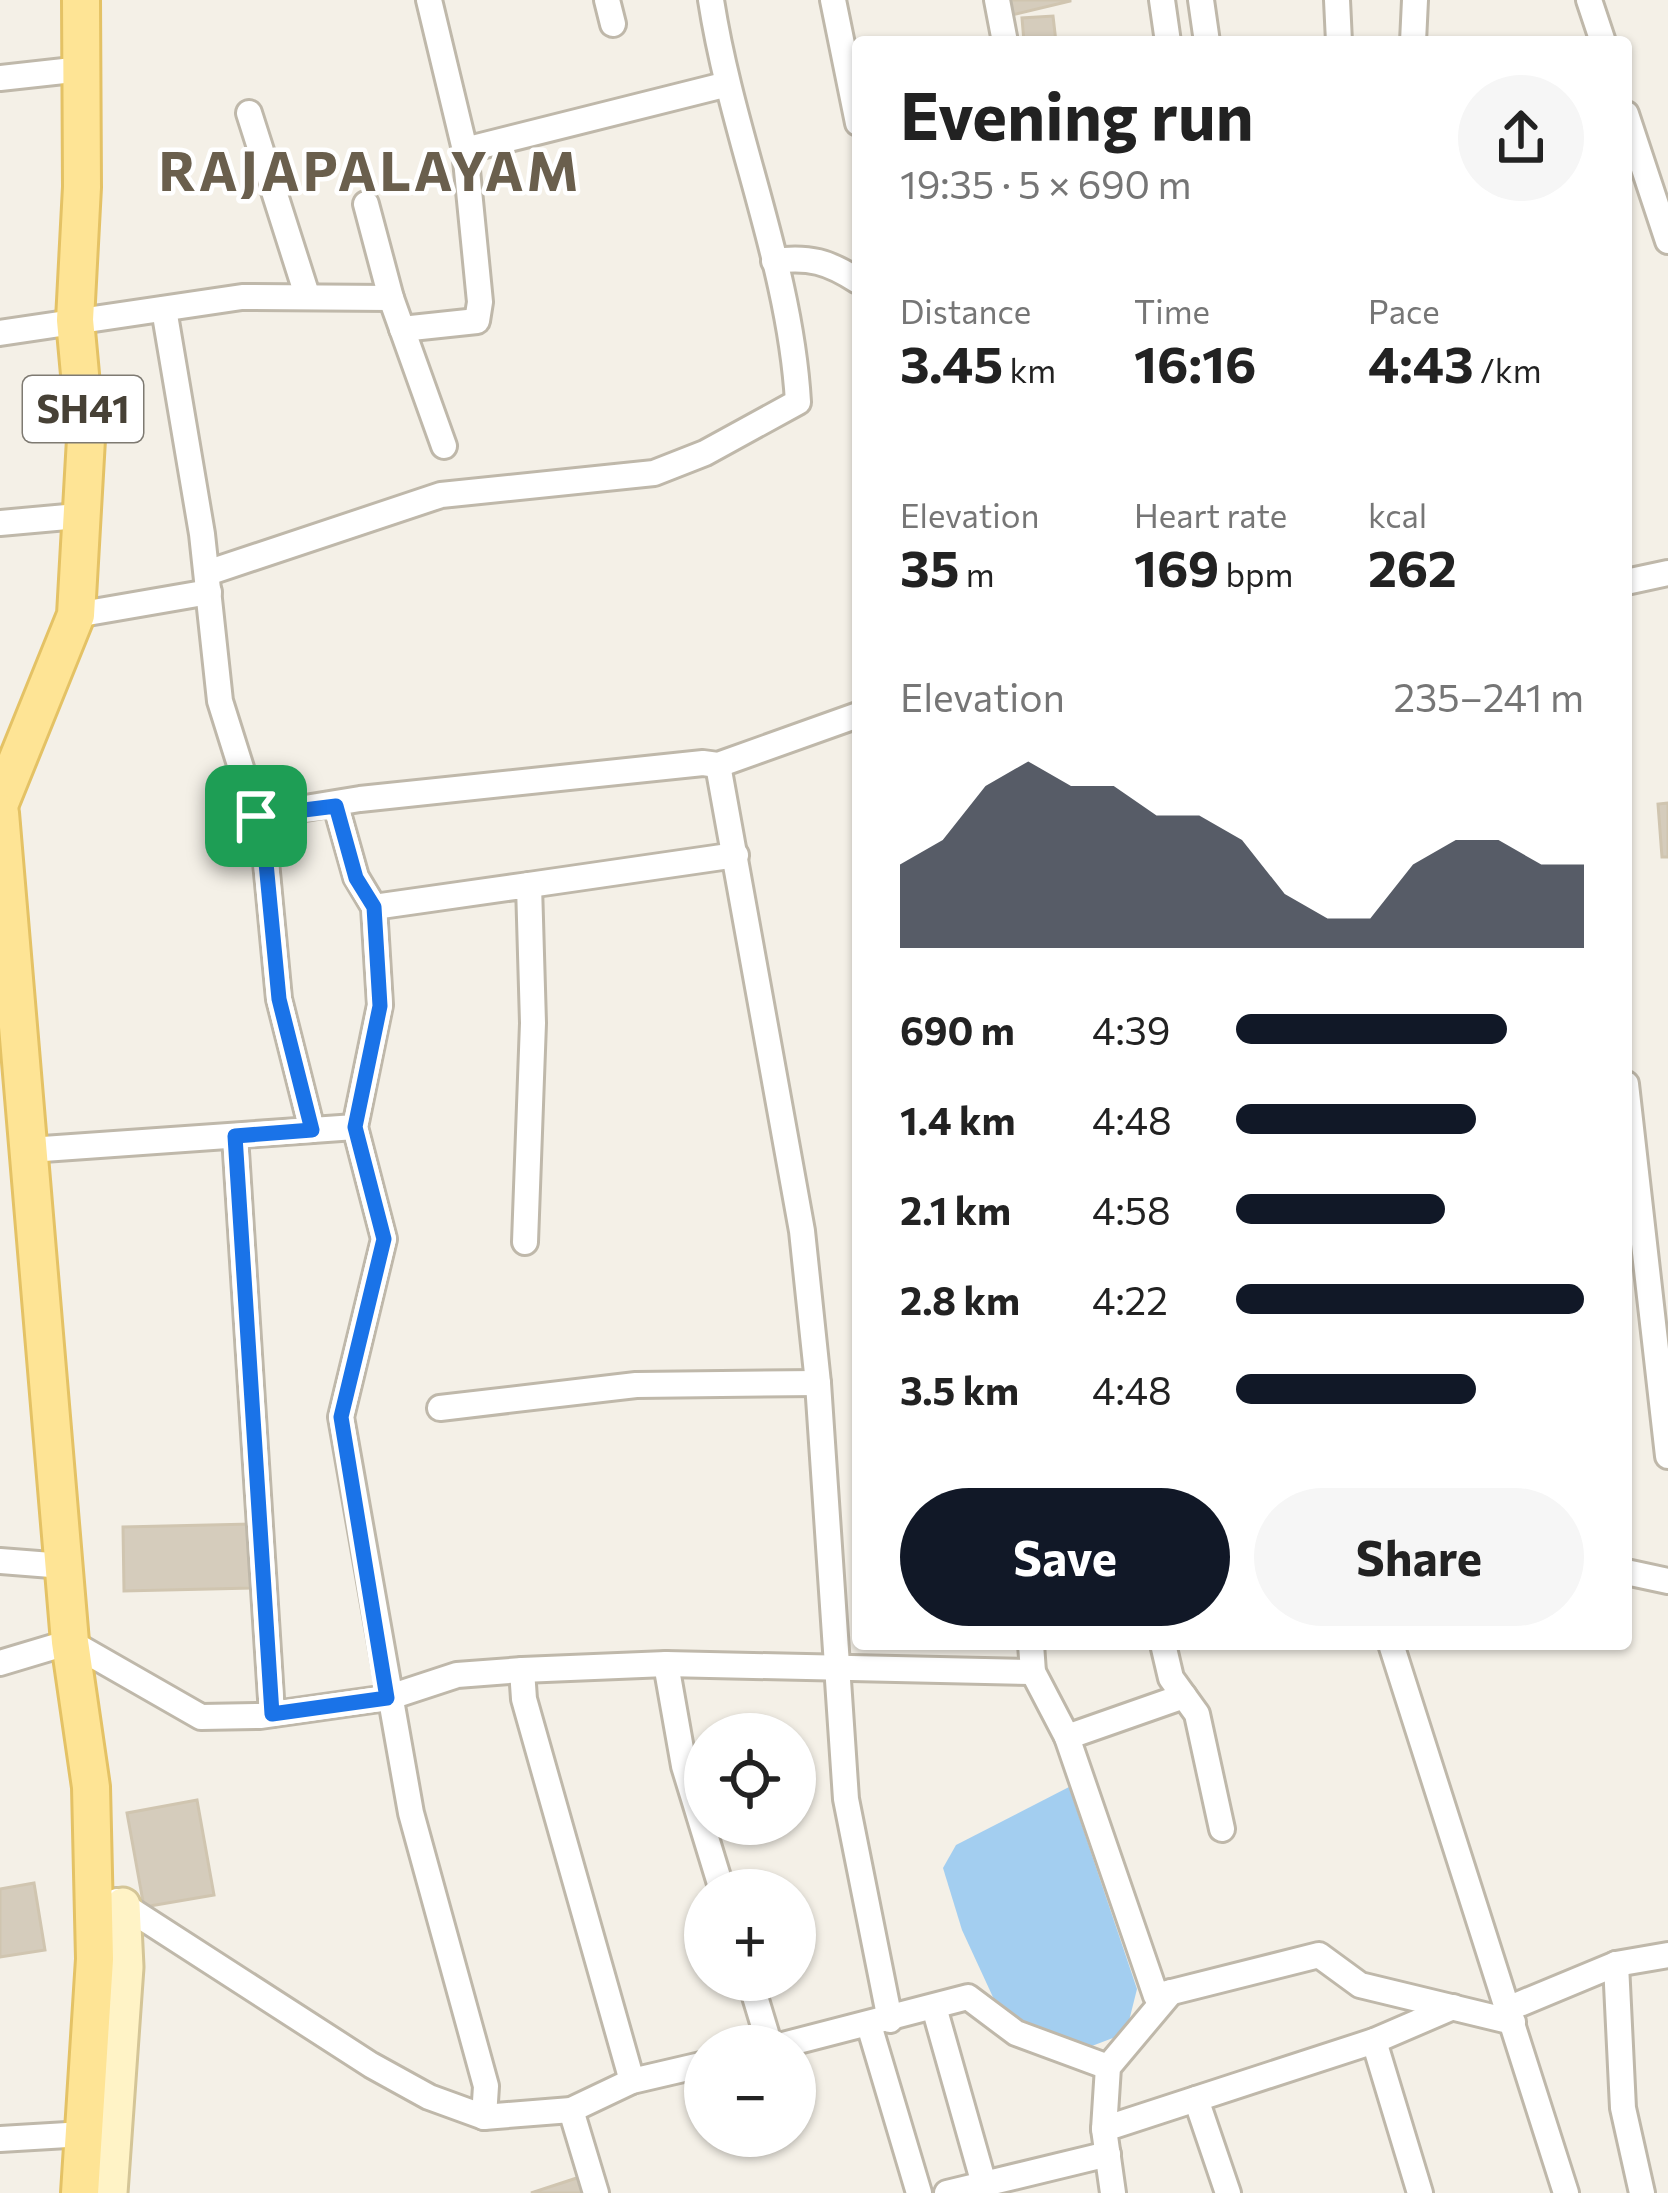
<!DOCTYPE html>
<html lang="en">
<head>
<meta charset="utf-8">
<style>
  body { margin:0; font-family:Commissioner,sans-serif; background:#f6f6f6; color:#222; height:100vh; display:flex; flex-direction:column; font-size:45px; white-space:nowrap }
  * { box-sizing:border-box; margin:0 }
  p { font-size:39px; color:#767676 }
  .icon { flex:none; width:66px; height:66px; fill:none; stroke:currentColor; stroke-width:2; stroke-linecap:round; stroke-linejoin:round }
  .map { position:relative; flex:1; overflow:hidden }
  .panel { position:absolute; left:852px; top:36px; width:780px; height:1614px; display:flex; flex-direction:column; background:#fff; border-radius:12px; box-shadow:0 3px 9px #0004 }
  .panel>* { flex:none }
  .fabs { position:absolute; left:684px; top:1713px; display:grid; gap:24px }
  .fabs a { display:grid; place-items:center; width:132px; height:132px; border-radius:50%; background:#fff; box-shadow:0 3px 9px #0004; font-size:60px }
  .pin { position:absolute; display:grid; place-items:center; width:102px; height:102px; color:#fff; margin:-51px; border-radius:24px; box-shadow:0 6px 18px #0006 }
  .round { display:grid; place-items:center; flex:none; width:126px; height:126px; border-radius:63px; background:#f6f6f6 }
  .headline { display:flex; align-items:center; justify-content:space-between; height:204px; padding:0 48px }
  h1 { font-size:66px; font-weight:700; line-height:90px }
  .figures { display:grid; grid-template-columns:repeat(3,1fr); gap:18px; height:204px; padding:12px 48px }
  .figures div { display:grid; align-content:center }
  .figures b { font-size:51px; font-weight:700 }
  .figures small { font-size:33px; font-weight:400 }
  .figures p { font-size:33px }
  .chart { height:336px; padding:24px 48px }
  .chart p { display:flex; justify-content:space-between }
  .chart svg { width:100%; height:216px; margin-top:12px; fill:#111827; opacity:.7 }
  .action { display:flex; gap:24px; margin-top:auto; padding:24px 48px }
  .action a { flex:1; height:138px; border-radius:72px; background:#111827; color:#fff; font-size:48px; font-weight:700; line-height:138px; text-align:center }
  .action a+a { background:#f6f6f6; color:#222 }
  ul { padding:0 48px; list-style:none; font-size:39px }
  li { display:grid; grid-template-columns:192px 144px 1fr; align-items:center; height:90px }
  li i { height:30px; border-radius:15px; background:#111827 }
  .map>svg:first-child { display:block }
  .water { fill:#a3cef0 }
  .building { fill:#d5ccbc; stroke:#d0c5b0; stroke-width:3 }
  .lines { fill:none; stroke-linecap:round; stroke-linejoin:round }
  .street-casing { stroke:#bfb8aa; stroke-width:30 }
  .secondary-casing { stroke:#d4c597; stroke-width:39 }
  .primary-casing { stroke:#e4c265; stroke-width:42 }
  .street { stroke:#fff; stroke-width:24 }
  .secondary { stroke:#fff3c6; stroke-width:33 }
  .primary { stroke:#fee495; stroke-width:36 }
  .route-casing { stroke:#fff; stroke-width:24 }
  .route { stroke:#1a73e8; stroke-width:15 }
  .labels { text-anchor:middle; stroke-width:9; stroke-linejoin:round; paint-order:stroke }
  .shield { fill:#fff; stroke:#7e7a72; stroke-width:3 }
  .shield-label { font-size:39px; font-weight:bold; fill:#474136 }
  .district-label { font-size:54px; font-weight:bold; letter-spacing:3px; fill:#6a5f4d; stroke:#fff }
</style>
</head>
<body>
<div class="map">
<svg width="1668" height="2193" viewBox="0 0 1668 2193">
  <rect width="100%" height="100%" fill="#f4f0e7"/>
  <polygon class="water" points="1069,1787 1137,1989 1126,2033 1084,2049 1016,2047 962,1930 943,1868 956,1845"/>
  <g class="building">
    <polygon points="1008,0 1070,0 1070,1 1012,15"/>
    <polygon points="1053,16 1056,42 1024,42 1022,18"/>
    <polygon points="1668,803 1668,857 1662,857 1658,804"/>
    <polygon points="251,1524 252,1588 124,1591 123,1527"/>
    <polygon points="197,1800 214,1895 144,1907 127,1813"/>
    <polygon points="34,1883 45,1950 0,1957 0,1889"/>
    <polygon points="583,2176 588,2193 531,2193"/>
  </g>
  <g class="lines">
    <g class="street-casing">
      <g id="street">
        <polyline points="607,0 613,24"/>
        <polyline points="833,0 858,123"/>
        <polyline points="997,0 1005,42"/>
        <polyline points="1162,0 1168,42"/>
        <polyline points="1201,0 1207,42"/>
        <polyline points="1337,0 1339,42"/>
        <polyline points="1589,0 1603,42"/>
        <polyline points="1413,42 1415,0"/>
        <polyline points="0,78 82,69"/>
        <polyline points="249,113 307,295"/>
        <polyline points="1626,114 1668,241"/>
        <polyline points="465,150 724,85"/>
        <polyline points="366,204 391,298 444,446"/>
        <path d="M774 261C809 256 829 262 858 281"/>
        <polyline points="164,309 202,534 220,701 264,841 279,999 312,1130"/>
        <polyline points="402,329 477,321 480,302 465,150 429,0"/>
        <polyline points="0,333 242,297 391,298"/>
        <polyline points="0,523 78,516"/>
        <path d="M207 573 441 495 654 473 705 453 798 402C790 265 732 136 711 0"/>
        <polyline points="1626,582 1668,573"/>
        <polyline points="76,615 209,592"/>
        <polyline points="718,765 802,1231 818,1383 846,1799 890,2020"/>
        <polyline points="336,806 356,877 374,907 380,1005 355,1127 384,1239 341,1417 411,1813 486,2086 484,2117"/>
        <polyline points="256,816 360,799 703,763 718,765 858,715"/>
        <polyline points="529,885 736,855"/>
        <polyline points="374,907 529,885 533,1023 525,1242"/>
        <polyline points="1626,1084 1668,1456"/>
        <polyline points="235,1136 272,1714"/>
        <polyline points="29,1150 355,1127"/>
        <polyline points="440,1408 636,1385 818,1383"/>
        <polyline points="0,1561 64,1566"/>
        <polyline points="1626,1572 1668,1581"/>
        <polyline points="1031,1644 1033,1672 1067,1737 1156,1996 1319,1955 1360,1985 1513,2022"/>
        <polyline points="1163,1644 1171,1678 1197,1714 1222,1829"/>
        <polyline points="1391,1644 1566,2193"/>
        <polyline points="0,1663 70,1642 201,1717 260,1716 387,1698 457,1675 522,1670 666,1664 1033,1672"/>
        <polyline points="666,1664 684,1766 722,1890"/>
        <polyline points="522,1670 524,1699 632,2081"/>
        <polyline points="1067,1737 1184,1696"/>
        <polyline points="117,1901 371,2065 429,2097 484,2117 571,2110 632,2081 705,2064"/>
        <polyline points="1616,1964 1623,2108 1642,2193"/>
        <polyline points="750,1980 770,2046"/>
        <polyline points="934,2007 984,2184"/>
        <polyline points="1510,2008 1616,1964 1668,1955"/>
        <polyline points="869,2025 919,2193"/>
        <polyline points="1374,2041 1420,2193"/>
        <polyline points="779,2046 968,1997 1016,2033 1108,2067"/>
        <polyline points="571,2110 596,2193"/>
        <polyline points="1104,2129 1108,2067 1171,1992"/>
        <polyline points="0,2139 84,2134"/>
        <polyline points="947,2193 1108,2154"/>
        <polyline points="1113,2193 1104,2129 1196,2099"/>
        <polyline points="1228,2193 1196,2099 1374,2041 1453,2007"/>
      </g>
    </g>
    <g class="secondary-casing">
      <polyline id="secondary" points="110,2193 126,1967 123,1905"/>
    </g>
    <g class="primary-casing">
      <g id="primary">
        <polyline points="0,803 76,615 86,439 75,320 82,187 81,0"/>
        <polyline points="0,813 70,1642 91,1787 95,1959 80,2193"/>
      </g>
    </g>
    <use href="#street" class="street"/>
    <use href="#secondary" class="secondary"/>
    <use href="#primary" class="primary"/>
  </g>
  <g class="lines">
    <g class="route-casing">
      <polygon id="route" points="336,806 356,878 374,907 380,1006 355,1127 384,1239 341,1417 387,1698 272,1714 235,1136 312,1130 279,999 264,842 256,816"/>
    </g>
    <use href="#route" class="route"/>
  </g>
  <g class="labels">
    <rect class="shield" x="23" y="376" width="120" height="66" rx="9"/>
    <g class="shield-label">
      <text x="83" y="423">SH41</text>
    </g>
    <g class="district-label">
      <text x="370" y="191">RAJAPALAYAM</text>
    </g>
  </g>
</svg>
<div class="fabs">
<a><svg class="icon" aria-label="locate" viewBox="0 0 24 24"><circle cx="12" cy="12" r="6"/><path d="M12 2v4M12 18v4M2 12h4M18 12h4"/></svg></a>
<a>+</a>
<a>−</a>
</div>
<div class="pin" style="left:256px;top:816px;background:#1e9e55"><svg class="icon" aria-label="arrive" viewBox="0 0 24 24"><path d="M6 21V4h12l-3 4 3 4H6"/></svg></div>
<section class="panel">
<div class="headline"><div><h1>Evening run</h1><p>19:35 · 5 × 690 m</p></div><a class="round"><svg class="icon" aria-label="share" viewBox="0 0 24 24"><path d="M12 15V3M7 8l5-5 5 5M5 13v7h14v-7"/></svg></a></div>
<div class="figures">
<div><p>Distance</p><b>3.45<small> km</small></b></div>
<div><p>Time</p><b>16:16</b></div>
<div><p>Pace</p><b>4:43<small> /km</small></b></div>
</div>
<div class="figures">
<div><p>Elevation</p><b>35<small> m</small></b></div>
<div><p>Heart rate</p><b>169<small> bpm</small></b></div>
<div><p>kcal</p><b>262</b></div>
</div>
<div class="chart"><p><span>Elevation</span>235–241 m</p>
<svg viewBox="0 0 160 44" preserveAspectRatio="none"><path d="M0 44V27L10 22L20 11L30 6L40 11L50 11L60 17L70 17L80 22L90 33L100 38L110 38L120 27L130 22L140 22L150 27L160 27V44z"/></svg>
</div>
<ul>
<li><b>690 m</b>4:39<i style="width:78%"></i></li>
<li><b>1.4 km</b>4:48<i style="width:69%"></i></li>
<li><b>2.1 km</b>4:58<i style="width:60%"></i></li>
<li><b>2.8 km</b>4:22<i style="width:100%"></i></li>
<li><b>3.5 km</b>4:48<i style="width:69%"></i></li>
</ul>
<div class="action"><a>Save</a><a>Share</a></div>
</section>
</div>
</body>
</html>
